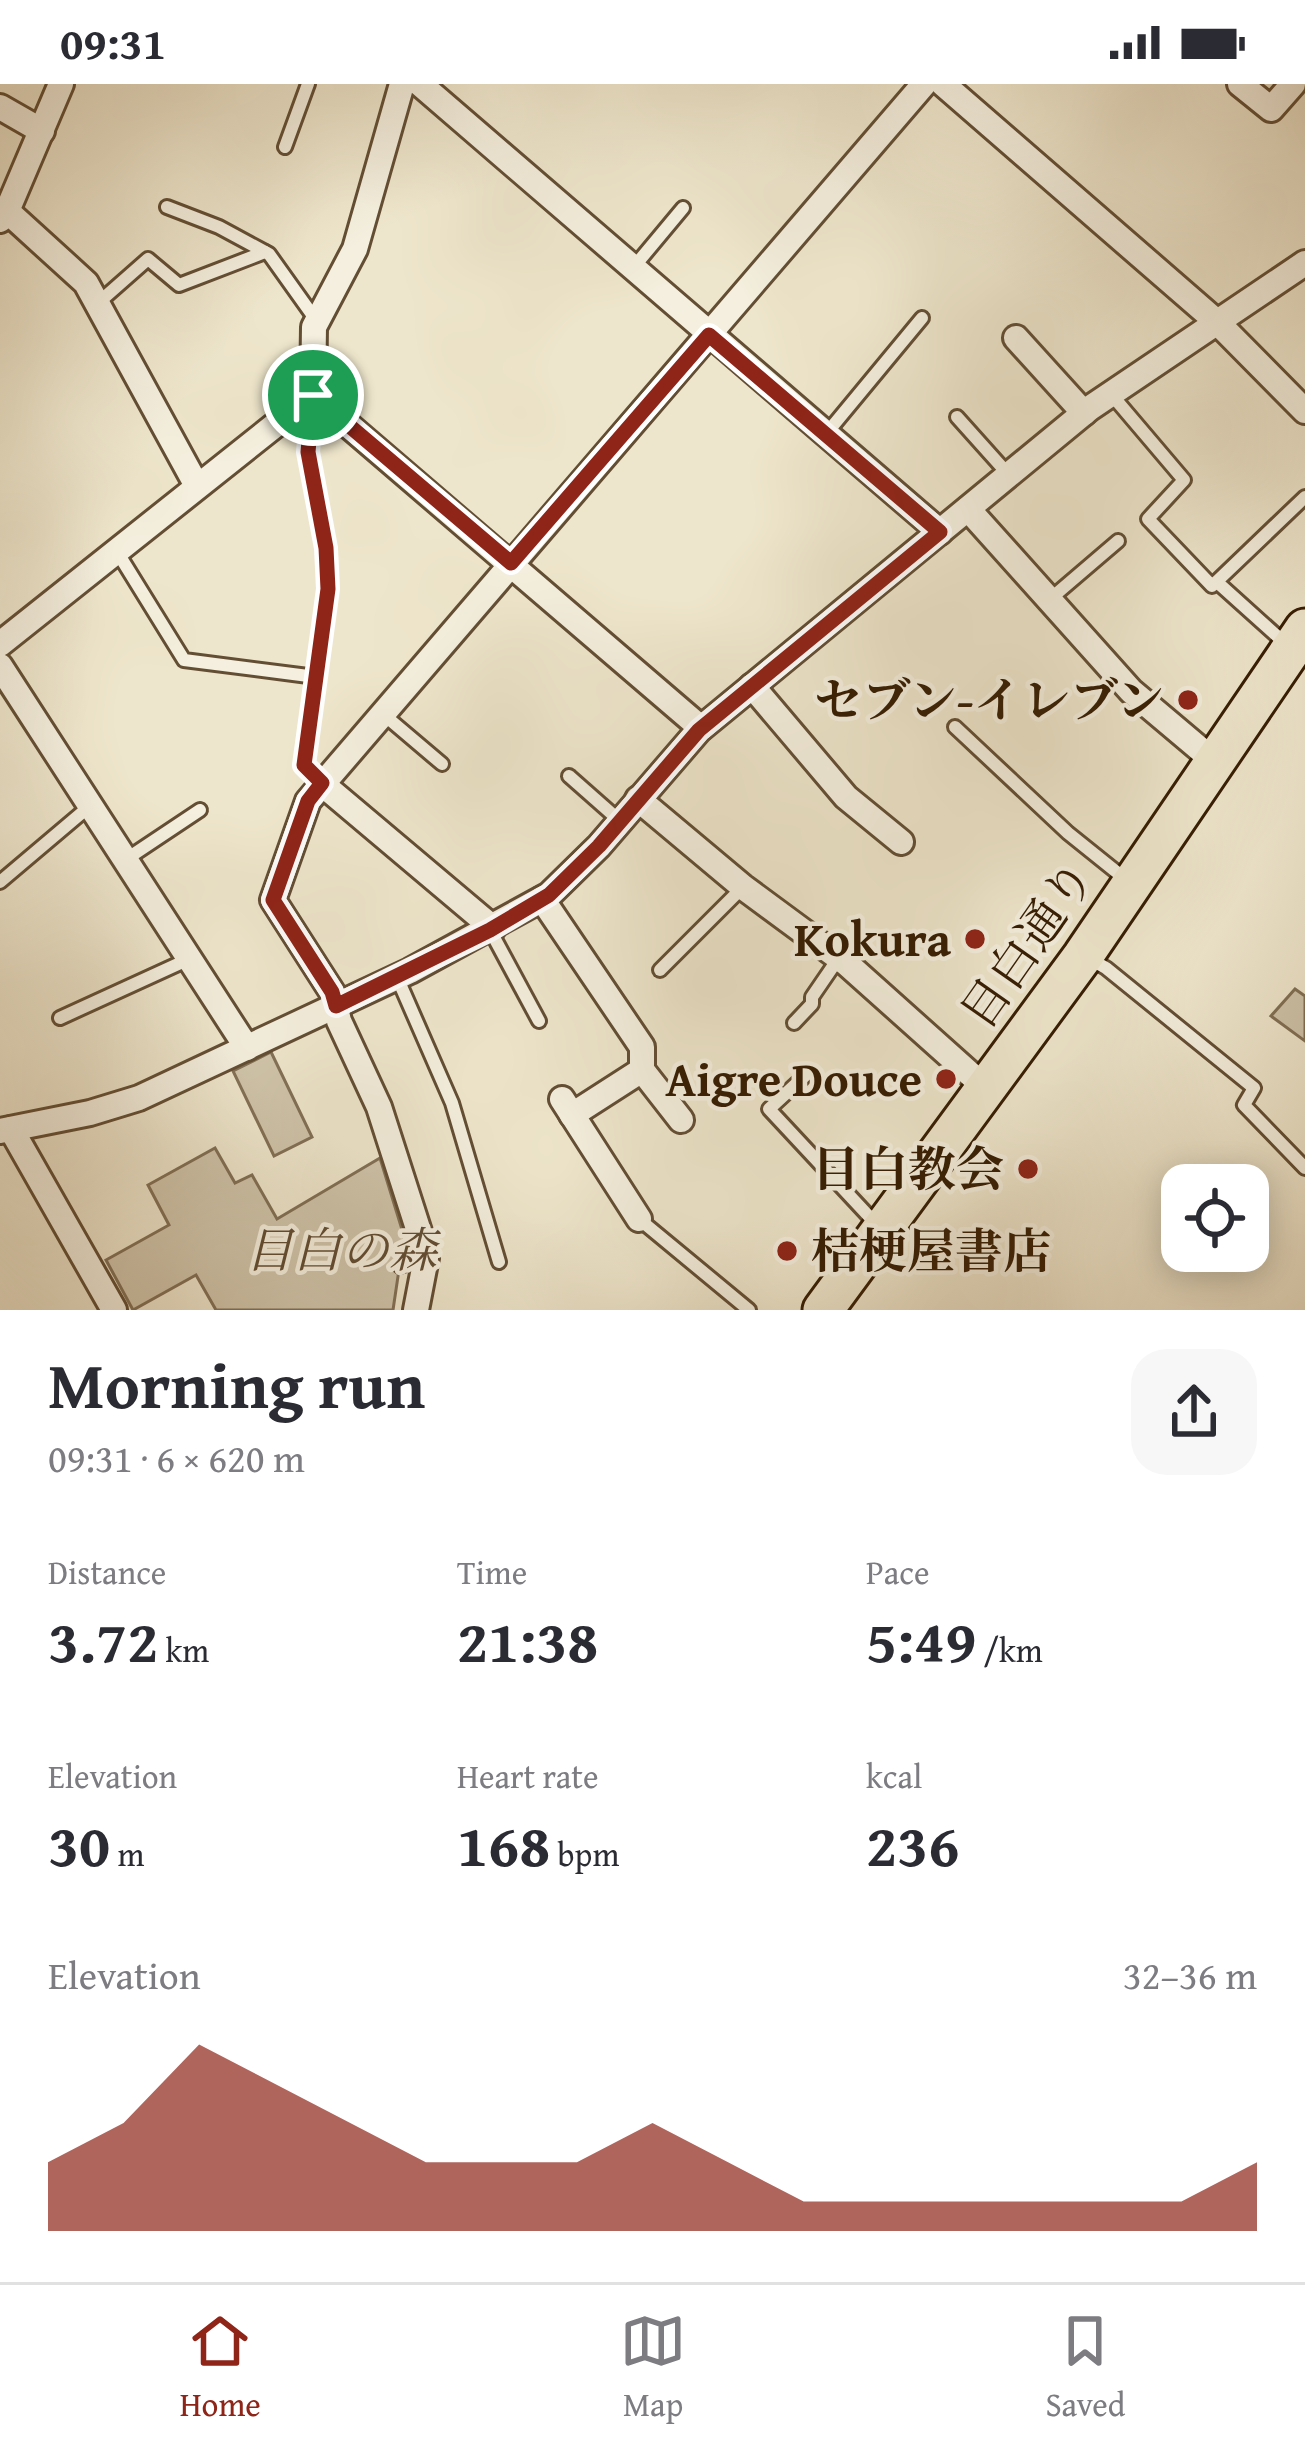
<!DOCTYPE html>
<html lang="en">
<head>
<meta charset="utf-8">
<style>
  body { margin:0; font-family:"Gentium Book Plus","Noto Serif JP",serif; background:#f7f7f7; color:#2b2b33; height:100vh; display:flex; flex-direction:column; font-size:45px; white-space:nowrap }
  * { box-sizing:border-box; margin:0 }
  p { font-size:39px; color:#7c7c81 }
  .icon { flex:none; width:66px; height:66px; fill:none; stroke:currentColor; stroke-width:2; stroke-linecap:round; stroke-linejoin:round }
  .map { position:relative; height:1226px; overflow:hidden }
  .panel { display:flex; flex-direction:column; background:#fff; flex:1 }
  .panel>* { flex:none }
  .controls { position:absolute; left:1161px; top:1080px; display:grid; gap:24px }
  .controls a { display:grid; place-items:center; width:108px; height:108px; border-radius:24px; background:#fff; box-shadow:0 6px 30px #0003; font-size:60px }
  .pin { position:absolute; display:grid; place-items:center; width:102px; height:102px; color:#fff; margin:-51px; border:6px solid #fff; border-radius:50%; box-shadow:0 3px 12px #0007 }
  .round { display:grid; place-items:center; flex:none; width:126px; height:126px; border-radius:36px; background:#f7f7f7 }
  .overview { display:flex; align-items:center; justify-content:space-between; height:204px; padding:0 48px }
  h1 { font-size:66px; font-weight:800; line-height:90px }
  .stats { display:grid; grid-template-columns:repeat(3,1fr); gap:18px; height:204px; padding:12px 48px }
  .stats div { display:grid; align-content:center }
  .stats b { font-size:60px; font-weight:800 }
  .stats small { font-size:33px; font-weight:400 }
  .stats p { font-size:33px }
  .chart { height:336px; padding:24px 48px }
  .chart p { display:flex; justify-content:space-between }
  .chart svg { width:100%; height:216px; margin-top:12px; fill:#8f2418; opacity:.7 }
  .status { display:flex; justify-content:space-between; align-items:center; height:84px; padding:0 60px; background:#fff; direction:ltr }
  .status svg { height:33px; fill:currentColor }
  .tab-bar { display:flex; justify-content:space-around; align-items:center; height:168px; border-top:3px solid #e1e1e2; background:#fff; font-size:33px; color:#7c7c81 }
  .tab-bar a { display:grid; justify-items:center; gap:6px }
  .tab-bar .selected { color:#8f2418 }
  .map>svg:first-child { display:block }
  .green { fill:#cfc4aa; stroke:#827056; stroke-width:3 }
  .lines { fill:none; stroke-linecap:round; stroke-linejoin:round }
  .service-casing { stroke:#634e34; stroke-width:18 }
  .minor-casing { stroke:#634e34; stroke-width:30 }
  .primary-casing { stroke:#351c02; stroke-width:45 }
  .service { stroke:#f4efde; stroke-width:12 }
  .minor { stroke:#f4efde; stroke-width:24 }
  .primary { stroke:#eee6cc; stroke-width:39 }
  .route-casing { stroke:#fff; stroke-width:24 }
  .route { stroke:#8f2418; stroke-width:15 }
  .poi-dot { fill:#8f2418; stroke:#f4efde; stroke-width:4.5 }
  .labels { text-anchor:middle; stroke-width:9; stroke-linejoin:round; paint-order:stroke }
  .poi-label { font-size:48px; font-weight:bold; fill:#351c02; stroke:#f4efde; text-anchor:end }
  .street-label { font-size:48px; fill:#351c02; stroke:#f4efde }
  .park-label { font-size:48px; font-style:italic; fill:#634e34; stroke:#f4efde }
</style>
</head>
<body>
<div class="status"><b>09:31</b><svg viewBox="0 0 49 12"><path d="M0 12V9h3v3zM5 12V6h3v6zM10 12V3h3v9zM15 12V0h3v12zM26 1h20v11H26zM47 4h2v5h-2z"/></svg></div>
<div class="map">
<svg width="1305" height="1226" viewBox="0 0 1305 1226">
  <rect width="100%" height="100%" fill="#eee6cc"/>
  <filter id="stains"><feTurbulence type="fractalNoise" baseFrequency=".00167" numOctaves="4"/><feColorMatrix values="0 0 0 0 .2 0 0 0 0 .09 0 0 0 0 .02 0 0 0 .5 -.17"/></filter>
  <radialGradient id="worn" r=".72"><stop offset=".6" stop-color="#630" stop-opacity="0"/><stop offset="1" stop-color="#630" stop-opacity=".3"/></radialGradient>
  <g class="green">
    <polygon points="1295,905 1305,912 1305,957 1271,932"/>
    <polygon points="271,968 312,1053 274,1072 233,987"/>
    <polygon points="215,1064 235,1099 252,1091 277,1135 380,1074 404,1152 393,1226 216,1226 196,1191 133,1226 106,1176 169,1141 148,1101"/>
  </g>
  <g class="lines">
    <g class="service-casing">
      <g id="service">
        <polyline points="285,63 308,0"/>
        <polyline points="167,123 219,143 269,170 316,236"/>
        <polyline points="633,184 683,124"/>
        <polyline points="98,219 148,175 179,201 265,168"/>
        <polyline points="1111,310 1184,396 1148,435 1212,502 1305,413"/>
        <polyline points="312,315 308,368 326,464 329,505 304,681 321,698"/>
        <polyline points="957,333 1008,390"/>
        <polyline points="826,350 922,234"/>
        <polyline points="116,466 184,576 316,593"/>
        <polyline points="1217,498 1287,561"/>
        <polyline points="1049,516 1118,457"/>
        <polyline points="383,630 442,680"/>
        <polyline points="955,643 1068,749 1129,798"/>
        <polyline points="569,692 620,737"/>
        <polyline points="125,776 200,726"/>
        <polyline points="0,798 91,721"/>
        <polyline points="490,846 539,937"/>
        <polyline points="1090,875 1106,884 1254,1004 1244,1021 1305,1084"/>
        <polyline points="660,886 742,804"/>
        <polyline points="397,893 452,1019 499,1178"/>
        <polyline points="60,934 189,875"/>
        <polyline points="794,939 812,920 812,913 838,875"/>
        <polyline points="808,989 769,1025 877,1141"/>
        <polyline points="639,1135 749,1226"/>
        <polyline points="400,1182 425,1174"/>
      </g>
    </g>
    <g class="minor-casing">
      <g id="minor">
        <polyline points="420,0 940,448"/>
        <polyline points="943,0 1217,238 1305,327"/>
        <polyline points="1240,0 1271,25 1293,0"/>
        <polyline points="0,23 42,47"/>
        <polyline points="7,127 86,199 197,402"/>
        <polyline points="0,136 7,127 61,0"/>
        <polyline points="1016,254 1084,329"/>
        <polyline points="313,311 701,644"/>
        <polyline points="313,311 314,243 355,165 402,0"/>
        <polyline points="968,425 1131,607 1214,677"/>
        <polyline points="0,560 313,311"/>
        <polyline points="0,582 247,964"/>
        <polyline points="752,602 846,713 901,758"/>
        <polyline points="321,699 493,844"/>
        <polyline points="638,715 743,803 846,879 988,1006"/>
        <polyline points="542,815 642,963 642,986 681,1036"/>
        <polyline points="562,1015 639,1135"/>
        <polyline points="572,1031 642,986"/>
        <polyline points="11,1045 114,1226"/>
        <polyline points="0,1047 90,1029 139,1014 410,887 549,811 599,762 699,646 1090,324 1305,179"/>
        <polyline points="416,1226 426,1174 423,1160 379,1023 339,937 332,908 273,816 308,717 924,0"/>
      </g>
    </g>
    <g class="primary-casing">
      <polyline id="primary" points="823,1226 1083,872 1305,545"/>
    </g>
    <use href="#service" class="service"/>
    <use href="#minor" class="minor"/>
    <use href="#primary" class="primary"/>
  </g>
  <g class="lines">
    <g class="route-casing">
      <polygon id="route" points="709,251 940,448 699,646 599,762 549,811 490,846 336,922 332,908 273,816 308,717 322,699 304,681 328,505 326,464 308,368 313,311 511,479"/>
    </g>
    <use href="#route" class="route"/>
  </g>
  <g class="poi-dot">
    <circle cx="1188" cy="616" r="12"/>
    <circle cx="975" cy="855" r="12"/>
    <circle cx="946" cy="995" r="12"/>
    <circle cx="1028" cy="1085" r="12"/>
    <circle cx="787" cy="1167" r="12"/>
  </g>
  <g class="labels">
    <g class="poi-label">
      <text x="1164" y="633">セブン-イレブン</text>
      <text x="951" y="872">Kokura</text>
      <text x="922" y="1012">Aigre Douce</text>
      <text x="1004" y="1102">目白教会</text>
      <text x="811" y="1184" text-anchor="start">桔梗屋書店</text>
    </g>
    <g class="street-label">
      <text transform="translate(1027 860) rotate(-55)" y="17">目白通り</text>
    </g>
    <g class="park-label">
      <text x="341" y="1183">目白の森</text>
    </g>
  </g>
  <rect width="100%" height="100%" filter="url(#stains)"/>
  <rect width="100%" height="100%" fill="url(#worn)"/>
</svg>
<div class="controls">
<a><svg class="icon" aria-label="locate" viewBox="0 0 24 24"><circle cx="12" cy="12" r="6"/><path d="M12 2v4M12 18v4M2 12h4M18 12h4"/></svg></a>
</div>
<div class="pin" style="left:313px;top:311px;background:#1e9e55"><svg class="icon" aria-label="arrive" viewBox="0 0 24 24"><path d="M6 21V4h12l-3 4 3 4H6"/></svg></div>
</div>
<section class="panel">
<div class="overview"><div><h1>Morning run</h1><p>09:31 · 6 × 620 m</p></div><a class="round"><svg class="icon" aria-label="share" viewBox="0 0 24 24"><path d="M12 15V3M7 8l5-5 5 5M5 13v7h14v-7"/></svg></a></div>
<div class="stats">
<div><p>Distance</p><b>3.72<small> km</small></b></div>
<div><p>Time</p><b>21:38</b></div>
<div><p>Pace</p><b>5:49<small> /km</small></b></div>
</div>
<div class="stats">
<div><p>Elevation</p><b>30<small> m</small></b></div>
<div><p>Heart rate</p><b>168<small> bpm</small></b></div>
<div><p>kcal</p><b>236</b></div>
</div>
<div class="chart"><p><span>Elevation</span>32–36 m</p>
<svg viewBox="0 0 160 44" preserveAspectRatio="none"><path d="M0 44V30L10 22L20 6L30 14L40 22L50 30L60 30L70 30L80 22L90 30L100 38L110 38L120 38L130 38L140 38L150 38L160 30V44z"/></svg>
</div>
</section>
<nav class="tab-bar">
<a class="selected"><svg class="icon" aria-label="home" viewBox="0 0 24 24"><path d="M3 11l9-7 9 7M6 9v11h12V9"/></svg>Home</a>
<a><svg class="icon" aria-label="map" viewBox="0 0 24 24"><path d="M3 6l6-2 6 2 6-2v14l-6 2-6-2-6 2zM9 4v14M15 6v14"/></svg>Map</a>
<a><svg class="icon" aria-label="saved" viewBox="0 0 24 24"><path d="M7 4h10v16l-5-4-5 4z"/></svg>Saved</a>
</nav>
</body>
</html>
